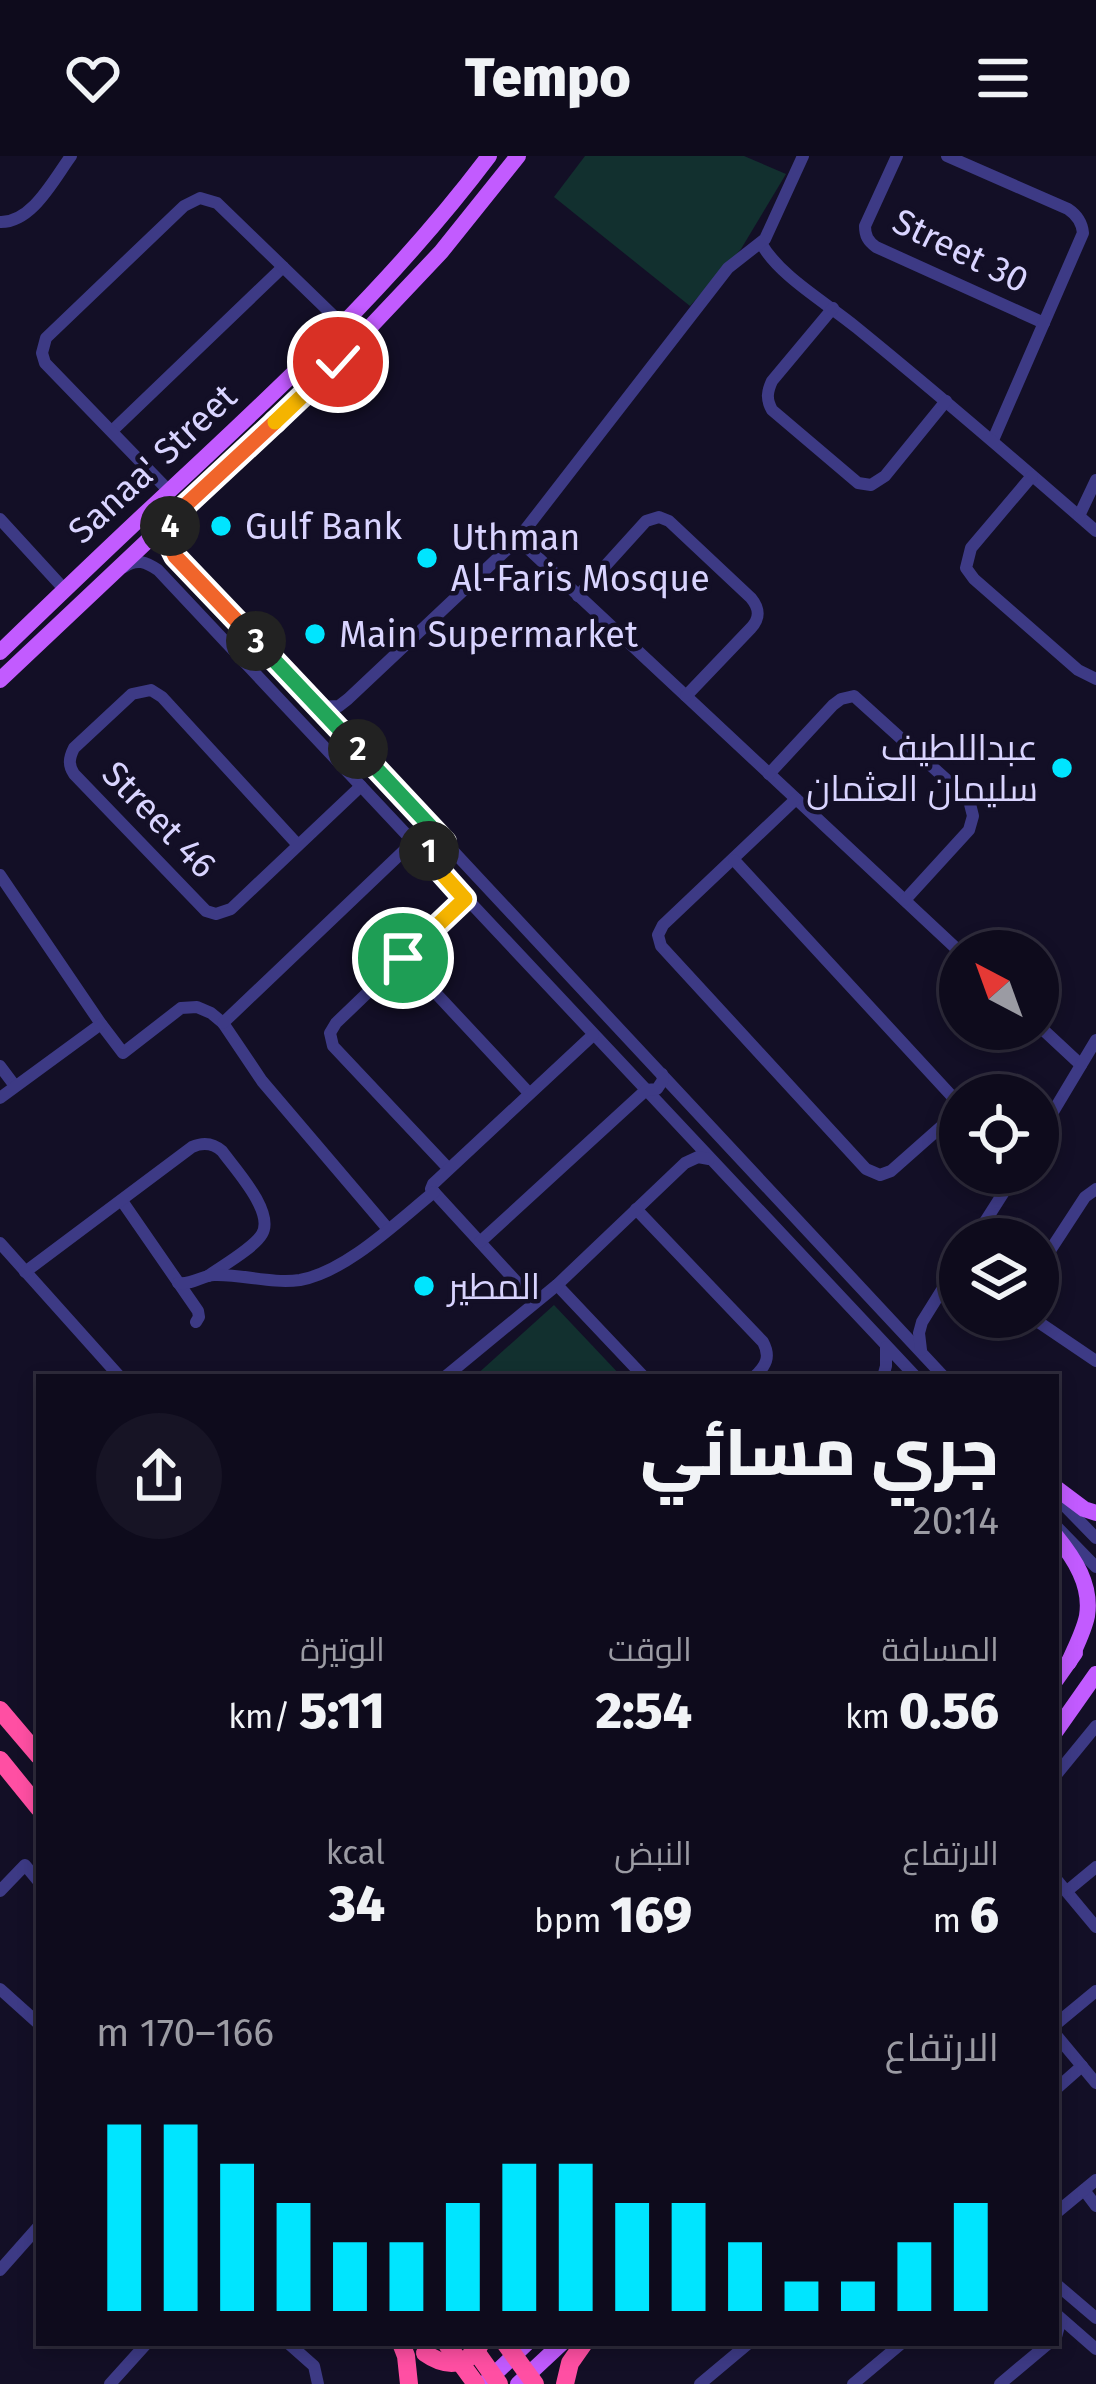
<!DOCTYPE html>
<html lang="ar">
<head>
<meta charset="utf-8">
<style>
  body { margin:0; font-family:"Fira Sans",Cairo,sans-serif; background:#171425; color:#f1f3f6; direction:rtl; height:100vh; display:flex; flex-direction:column; font-size:45px; white-space:nowrap }
  * { box-sizing:border-box; margin:0 }
  p { font-size:39px; color:#9b9ba3 }
  .icon { flex:none; width:66px; height:66px; fill:none; stroke:currentColor; stroke-width:2; stroke-linecap:round; stroke-linejoin:round }
  .map { position:relative; flex:1; overflow:hidden; direction:ltr }
  .details { position:absolute; left:36px; top:1218px; width:1023px; height:972px; display:flex; flex-direction:column; background:#0e0b1c; border-radius:0px; box-shadow:0 6px 18px #0003,0 0 0 3px #2e2b3b; direction:rtl }
  .details>* { flex:none }
  .needle { width:78px; rotate:319deg }
  .controls { position:absolute; left:939px; top:774px; display:grid; gap:24px }
  .controls a { display:grid; place-items:center; width:120px; height:120px; border-radius:50%; background:#0e0b1c; box-shadow:0 6px 18px #0003,0 0 0 3px #2e2b3b; font-size:60px }
  .pin { position:absolute; display:grid; place-items:center; width:102px; height:102px; color:#fff; margin:-51px; border:6px solid #fff; border-radius:50%; box-shadow:0 3px 12px #0007 }
  .km { position:absolute; width:60px; height:60px; margin:-30px; border-radius:50%; background:#222; color:#fff; font-size:33px; line-height:60px; text-align:center }
  .round { display:grid; place-items:center; flex:none; width:126px; height:126px; border-radius:63px; background:#171425 }
  .head { display:flex; align-items:center; justify-content:space-between; height:204px; padding:0 60px }
  h1 { font-size:66px; font-weight:800; line-height:90px }
  .figures { display:grid; grid-template-columns:repeat(3,1fr); gap:18px; height:204px; padding:12px 60px }
  .figures div { display:grid; align-content:center }
  .figures b { font-size:51px; font-weight:800 }
  .figures small { font-size:33px; font-weight:400 }
  .figures p { font-size:33px }
  .chart { height:336px; padding:24px 60px }
  .chart p { display:flex; justify-content:space-between }
  .chart svg { width:100%; height:216px; margin-top:12px; stroke:#00e5ff; stroke-width:6 }
  header { display:flex; justify-content:space-between; align-items:center; height:156px; padding:0 60px; background:#0e0b1c; font-size:54px; font-weight:800 }
  .map>svg:first-child { display:block }
  .green { fill:#12302f }
  .lines { fill:none; stroke-linecap:round; stroke-linejoin:round }
  .minor { stroke:#3d3a85; stroke-width:12 }
  .major { stroke:#c25bff; stroke-width:16 }
  .highway { stroke:#ff4fa3; stroke-width:18 }
  .highway-bridge { stroke:#ff4fa3; stroke-width:18 }
  .split-1-casing { stroke:#fff; stroke-width:24 }
  .split-2-casing { stroke:#fff; stroke-width:24 }
  .split-3-casing { stroke:#fff; stroke-width:24 }
  .split-4-casing { stroke:#fff; stroke-width:24 }
  .split-5-casing { stroke:#fff; stroke-width:24 }
  .split-6-casing { stroke:#fff; stroke-width:24 }
  .split-1 { stroke:#f5b400; stroke-width:15 }
  .split-2 { stroke:#22a559; stroke-width:15 }
  .split-3 { stroke:#22a559; stroke-width:15 }
  .split-4 { stroke:#f0652b; stroke-width:15 }
  .split-5 { stroke:#f0652b; stroke-width:15 }
  .split-6 { stroke:#f5b400; stroke-width:15 }
  .poi-dot { fill:#00e5ff; stroke:#130f26; stroke-width:4.5 }
  .labels { text-anchor:middle; stroke-width:9; stroke-linejoin:round; paint-order:stroke }
  .street-label { font-size:36px; fill:#d9d4ff; stroke:#130f26 }
  .poi-label { font-size:36px; fill:#d9d4ff; stroke:#130f26; text-anchor:start }
</style>
</head>
<body>
<header><svg class="icon" aria-label="menu" viewBox="0 0 24 24"><path d="M4 6h16M4 12h16M4 18h16"/></svg>Tempo<svg class="icon" aria-label="heart" viewBox="0 0 24 24"><path d="M12 20l-8-8c-3-5 5-10 8-4 3-6 11-1 8 4z"/></svg></header>
<div class="map">
<svg width="1096" height="2228" viewBox="0 0 1096 2228">
  <rect width="100%" height="100%" fill="#130f26"/>
  <g class="green">
    <polygon points="585,0 744,0 786,18 741,93 690,150 554,41"/>
    <polygon points="554,1149 622,1221 474,1221"/>
  </g>
  <g class="lines">
    <g class="minor">
      <path d="M897 0 865 70C865 80 868 85 876 91L1044 167"/>
      <path d="M947 0 1068 53C1077 59 1082 66 1083 77L993 284"/>
      <path d="M0 66C32 67 54 23 71 0"/>
      <path d="M761 87C779 120 827 147 857 172 938 238 1017 306 1096 375"/>
      <path d="M833 152 772 225C767 236 766 243 772 254L858 327 871 329 885 320 946 245"/>
      <polyline points="113,274 283,111"/>
      <polyline points="1032,320 971,392 966,412 974,423 1078,514 1096,523"/>
      <polyline points="169,335 45,207 42,197 46,182 184,50 200,42 217,47 343,169"/>
      <polyline points="1079,360 1096,324"/>
      <polyline points="0,363 65,434"/>
      <path d="M172 364C162 387 175 400 189 417L343 577 944 1221"/>
      <polyline points="518,383 960,796"/>
      <path d="M124 411C137 402 146 406 158 414L916 1221"/>
      <path d="M578 440 646 365 659 361 669 365 751 442C760 453 760 462 751 472L686 540"/>
      <polyline points="319,551 339,550 348,543 518,383 728,112 765,83 803,0"/>
      <polyline points="769,618 833,549 841,543 854,540 969,644 973,660 969,674 905,744"/>
      <polyline points="796,643 663,769 658,779 661,790 866,1013 880,1019 891,1015 960,954"/>
      <path d="M298 689 162 541 151 534 132 538 74 592C69 602 68 609 74 618L206 755 216 758 231 753 361 630"/>
      <polyline points="734,704 960,949"/>
      <polyline points="0,719 101,868 123,897 181,852 197,851 211,857 223,867 262,925 388,1073"/>
      <polyline points="403,802 529,937"/>
      <polyline points="223,867 413,686 426,683 429,670"/>
      <polyline points="1038,869 1081,909"/>
      <polyline points="0,910 15,930"/>
      <polyline points="0,942 101,868"/>
      <polyline points="1038,981 1096,884"/>
      <polyline points="448,1012 333,890 330,877 336,867 465,743"/>
      <polyline points="434,1036 431,1033 433,1028 593,879"/>
      <polyline points="434,1036 535,1146"/>
      <polyline points="122,1045 198,1155 199,1161 196,1166"/>
      <path d="M636 1053 763 1186C771 1201 766 1210 754 1221"/>
      <polyline points="974,1083 1016,1017"/>
      <polyline points="480,1086 646,934 657,933 663,924 662,918"/>
      <polyline points="0,1087 120,1221"/>
      <polyline points="1038,1113 1085,1041 1096,1033"/>
      <path d="M25 1116 192 991C203 986 213 987 222 995 235 1013 275 1056 262 1078 254 1092 222 1110 208 1120"/>
      <path d="M178 1127C192 1129 201 1120 214 1119 243 1118 271 1128 300 1124 346 1116 398 1065 434 1036"/>
      <polyline points="557,1129 644,1221"/>
      <polyline points="1031,1161 1096,1205"/>
      <polyline points="921,1194 919,1177 922,1166 960,1105"/>
      <polyline points="445,1221 557,1129 685,1007 698,1001 709,1003"/>
      <polyline points="883,1221 886,1210 886,1191"/>
      <polyline points="1056,1341 1096,1382"/>
      <polyline points="1056,1370 1096,1411"/>
      <polyline points="1056,1619 1096,1570"/>
      <polyline points="1056,1723 1096,1771"/>
      <polyline points="0,1735 25,1709 39,1726"/>
      <polyline points="1067,1735 1096,1711"/>
      <polyline points="0,1833 39,1868"/>
      <polyline points="1056,1868 1096,1835"/>
      <polyline points="1056,1879 1096,1927"/>
      <polyline points="1056,1933 1082,1910"/>
      <polyline points="1084,2034 1096,2050"/>
      <polyline points="1056,2057 1096,2024"/>
      <polyline points="0,2114 39,2070"/>
      <polyline points="1056,2128 1096,2162"/>
      <polyline points="1056,2158 1096,2193"/>
      <polyline points="1056,2181 1061,2163"/>
      <polyline points="288,2187 314,2210 318,2228"/>
      <polyline points="110,2228 147,2187"/>
      <polyline points="700,2228 749,2187"/>
      <polyline points="853,2228 902,2187"/>
      <polyline points="1000,2228 1049,2187"/>
    </g>
    <g class="major">
      <path d="M0 496C55 443 110 390 166 338 280 232 395 125 489 0"/>
      <polyline points="0,524 337,206 441,96 518,0"/>
      <polyline points="1056,1332 1084,1353 1096,1357"/>
      <path d="M1056 1380C1074 1402 1092 1429 1087 1460 1084 1475 1075 1492 1069 1506"/>
      <polyline points="1056,1524 1075,1497"/>
      <polyline points="1056,1575 1096,1518"/>
      <polyline points="484,2228 527,2187"/>
      <polyline points="518,2228 562,2187"/>
    </g>
    <g class="highway">
      <polyline points="0,1554 39,1600"/>
      <polyline points="0,1604 39,1652"/>
      <polyline points="401,2187 406,2200 409,2228"/>
      <polyline points="505,2187 535,2228"/>
      <path d="M425 2197C446 2212 468 2211 481 2187"/>
      <polyline points="565,2228 570,2207 584,2187"/>
    </g>
    <g class="highway-bridge">
      <polyline points="446,2187 476,2228"/>
      <polyline points="470,2187 499,2228"/>
    </g>
  </g>
  <g class="lines">
    <g class="split-1-casing">
      <polyline id="split-1" points="403,802 465,743 429,703 429,695"/>
    </g>
    <g class="split-2-casing">
      <polyline id="split-2" points="358,593 445,686 435,687 429,695"/>
    </g>
    <g class="split-3-casing">
      <polyline id="split-3" points="256,485 358,593"/>
    </g>
    <g class="split-4-casing">
      <polyline id="split-4" points="170,370 169,388 175,400 256,485"/>
    </g>
    <g class="split-5-casing">
      <polyline id="split-5" points="170,370 175,359 275,266"/>
    </g>
    <g class="split-6-casing">
      <polyline id="split-6" points="275,266 338,206"/>
    </g>
    <use href="#split-1" class="split-1"/>
    <use href="#split-2" class="split-2"/>
    <use href="#split-3" class="split-3"/>
    <use href="#split-4" class="split-4"/>
    <use href="#split-5" class="split-5"/>
    <use href="#split-6" class="split-6"/>
  </g>
  <g class="poi-dot">
    <circle cx="221" cy="370" r="12"/>
    <circle cx="427" cy="402" r="12"/>
    <circle cx="315" cy="478" r="12"/>
    <circle cx="1062" cy="612" r="12"/>
    <circle cx="424" cy="1130" r="12"/>
  </g>
  <g class="labels">
    <g class="street-label">
      <text transform="translate(961 94) rotate(26)" y="13">Street 30</text>
      <text transform="translate(152 307) rotate(-43)" y="13">Sanaa' Street</text>
      <text transform="translate(160 663) rotate(46)" y="13">Street 46</text>
    </g>
    <g class="poi-label">
      <text x="245" y="383">Gulf Bank</text>
      <text x="451" y="394">Uthman<tspan x="451" dy="41">Al-Faris Mosque</tspan></text>
      <text x="339" y="491">Main Supermarket</text>
      <text x="1038" y="604" text-anchor="end">عبداللطيف<tspan x="1038" dy="41">سليمان العثمان</tspan></text>
      <text x="448" y="1143">المطير</text>
    </g>
  </g>
</svg>
<div class="controls">
<a><svg class="needle" viewBox="-14 -14 28 28"><path d="M0-13l5 13h-10z" fill="#e53935"/><path d="M0 13l5-13h-10z" fill="#9b9ba3"/></svg></a>
<a><svg class="icon" aria-label="locate" viewBox="0 0 24 24"><circle cx="12" cy="12" r="6"/><path d="M12 2v4M12 18v4M2 12h4M18 12h4"/></svg></a>
<a><svg class="icon" aria-label="layers" viewBox="0 0 24 24"><path d="M12 4l9 5-9 5-9-5zM3 14l9 5 9-5"/></svg></a>
</div>
<div class="pin" style="left:403px;top:802px;background:#1e9e55"><svg class="icon" aria-label="arrive" viewBox="0 0 24 24"><path d="M6 21V4h12l-3 4 3 4H6"/></svg></div>
<div class="pin" style="left:338px;top:206px;background:#d93025"><svg class="icon" aria-label="check" viewBox="0 0 24 24"><path d="M5 12l5 5 9-10"/></svg></div>
<b class="km" style="left:429px;top:695px">1</b>
<b class="km" style="left:358px;top:593px">2</b>
<b class="km" style="left:256px;top:485px">3</b>
<b class="km" style="left:170px;top:370px">4</b>
<section class="details">
<div class="head"><div><h1>جري مسائي</h1><p>20:14</p></div><a class="round"><svg class="icon" aria-label="share" viewBox="0 0 24 24"><path d="M12 15V3M7 8l5-5 5 5M5 13v7h14v-7"/></svg></a></div>
<div class="figures">
<div><p>المسافة</p><b>0.56<small> km</small></b></div>
<div><p>الوقت</p><b>2:54</b></div>
<div><p>الوتيرة</p><b>5:11<small> /km</small></b></div>
</div>
<div class="figures">
<div><p>الارتفاع</p><b>6<small> m</small></b></div>
<div><p>النبض</p><b>169<small> bpm</small></b></div>
<div><p>kcal</p><b>34</b></div>
</div>
<div class="chart"><p><span>الارتفاع</span>166–170 m</p>
<svg viewBox="0 0 160 44" preserveAspectRatio="none"><path d="M5 44V6M15 44V6M25 44V14M35 44V22M45 44V30M55 44V30M65 44V22M75 44V14M85 44V14M95 44V22M105 44V22M115 44V30M125 44V38M135 44V38M145 44V30M155 44V22"/></svg>
</div>
</section>
</div>
</body>
</html>
